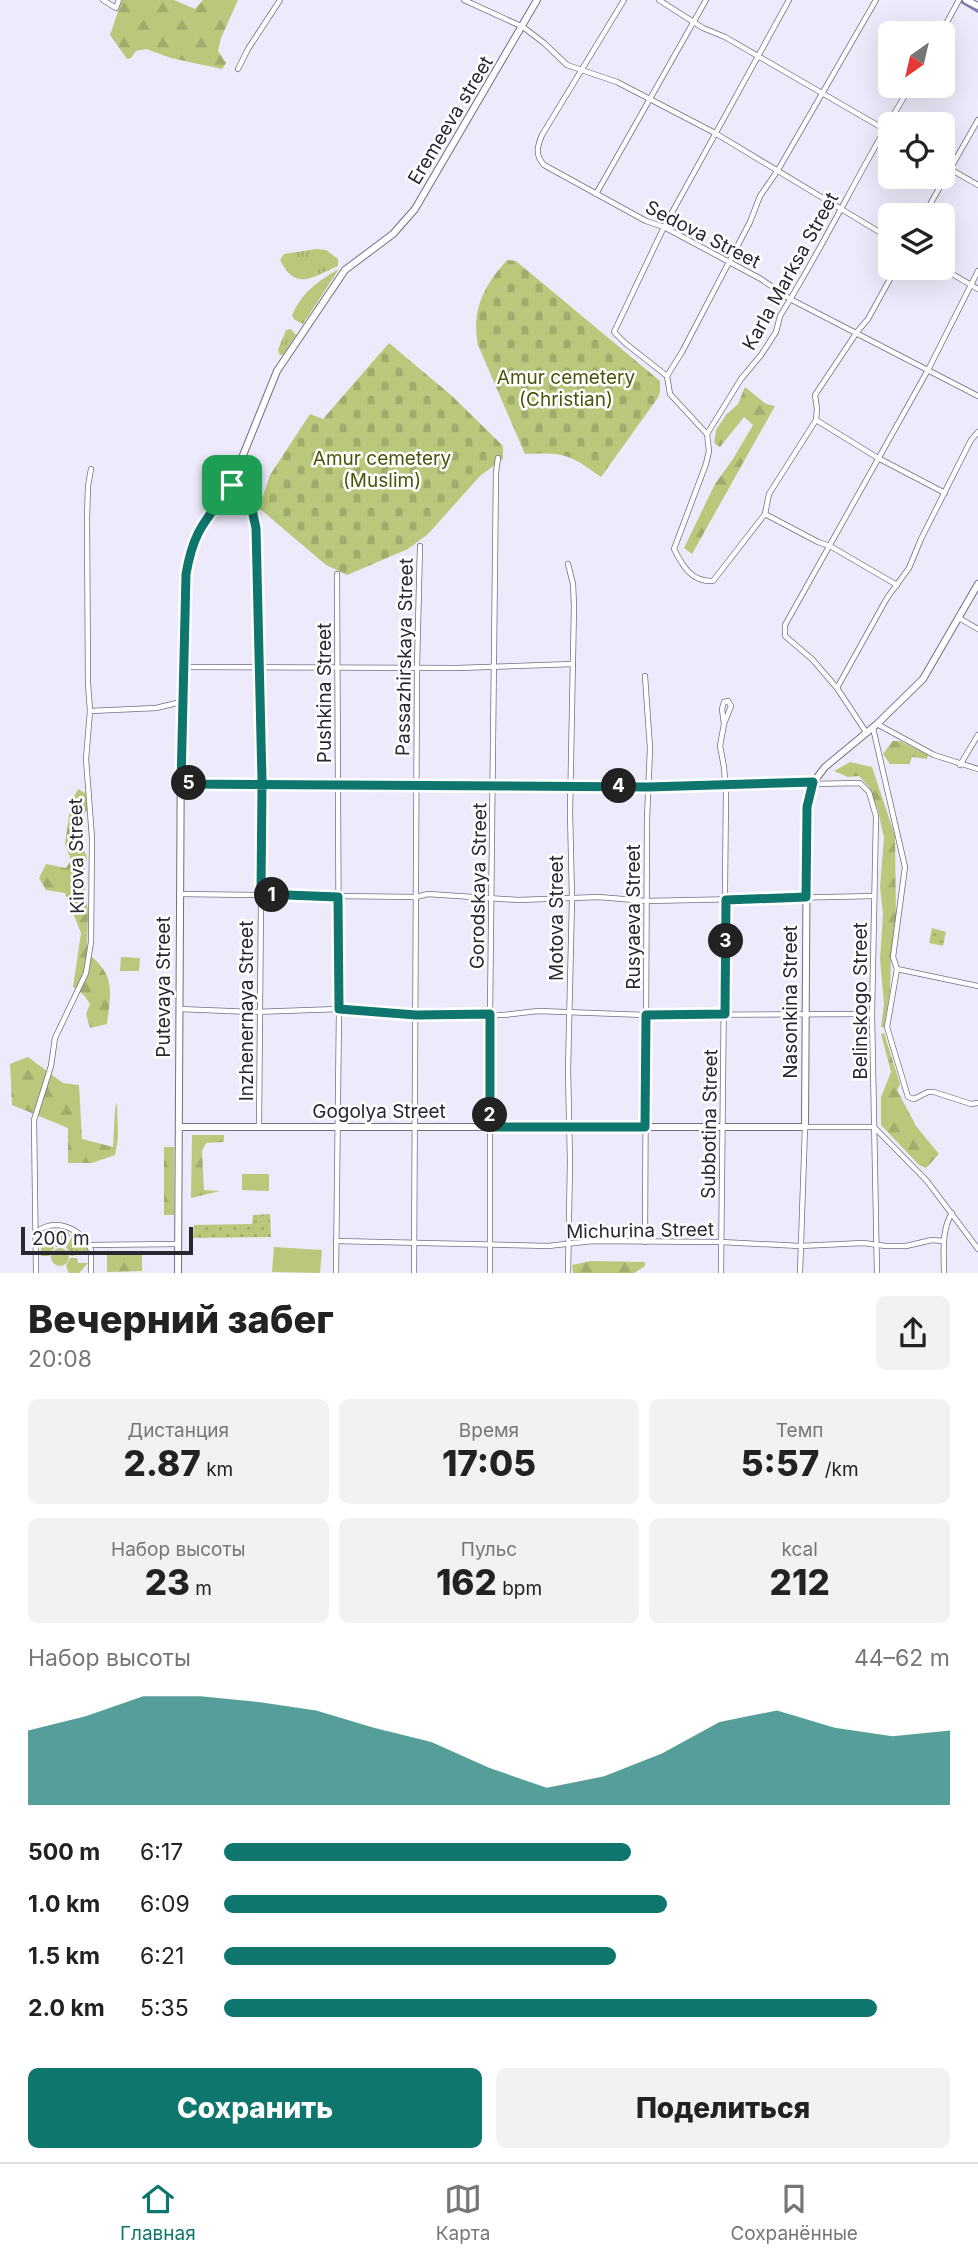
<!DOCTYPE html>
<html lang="ru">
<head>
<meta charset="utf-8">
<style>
  body { margin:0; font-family:Inter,sans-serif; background:#f2f2f2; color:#222; height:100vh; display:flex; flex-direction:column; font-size:26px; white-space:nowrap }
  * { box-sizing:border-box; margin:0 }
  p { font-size:23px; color:#767676 }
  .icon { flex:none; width:38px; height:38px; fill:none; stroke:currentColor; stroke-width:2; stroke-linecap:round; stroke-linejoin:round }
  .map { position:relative; height:1273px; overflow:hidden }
  .side { display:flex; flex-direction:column; background:#fff; flex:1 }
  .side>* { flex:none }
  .needle { width:46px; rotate:214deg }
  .tools { position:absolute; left:878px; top:21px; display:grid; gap:14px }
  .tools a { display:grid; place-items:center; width:77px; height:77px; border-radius:10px; background:#fff; box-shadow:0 7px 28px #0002; font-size:35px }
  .scale { position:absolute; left:21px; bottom:18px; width:172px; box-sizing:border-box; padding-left:7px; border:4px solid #292732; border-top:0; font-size:19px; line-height:24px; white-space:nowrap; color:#292732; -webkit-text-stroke:5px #fff; paint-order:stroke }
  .pin { position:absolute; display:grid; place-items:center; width:60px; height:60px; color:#fff; margin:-30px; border-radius:14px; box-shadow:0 4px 10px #0006 }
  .km { position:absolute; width:35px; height:35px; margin:-18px; border-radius:50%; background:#222; color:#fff; font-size:19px; line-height:35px; text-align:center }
  .round { display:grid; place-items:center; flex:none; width:74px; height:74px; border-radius:10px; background:#f2f2f2 }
  .head { display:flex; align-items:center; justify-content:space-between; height:119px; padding:0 28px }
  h1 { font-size:38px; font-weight:800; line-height:52px }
  .figures { display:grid; grid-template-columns:repeat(3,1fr); gap:10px; height:119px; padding:7px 28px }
  .figures div { display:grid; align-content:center; border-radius:10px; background:#f2f2f2; text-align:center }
  .figures b { font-size:35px; font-weight:800 }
  .figures small { font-size:19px; font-weight:400 }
  .figures p { font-size:19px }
  .chart { height:196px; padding:14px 28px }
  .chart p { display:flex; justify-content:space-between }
  .chart svg { width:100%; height:126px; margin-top:7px; fill:#0f766e; opacity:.7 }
  .primary-button { display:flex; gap:14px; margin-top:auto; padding:14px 28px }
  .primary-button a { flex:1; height:80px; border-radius:10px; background:#0f766e; color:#fff; font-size:28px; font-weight:800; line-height:80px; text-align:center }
  .primary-button a+a { background:#f2f2f2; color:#222 }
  ul { padding:0 28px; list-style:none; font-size:23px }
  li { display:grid; grid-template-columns:112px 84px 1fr; align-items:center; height:52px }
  li i { height:18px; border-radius:9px; background:#0f766e }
  .tabs { display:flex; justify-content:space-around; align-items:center; height:98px; border-top:2px solid #e0e0e0; background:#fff; font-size:19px; color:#767676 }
  .tabs a { display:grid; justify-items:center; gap:4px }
  .tabs .selected { color:#0f766e }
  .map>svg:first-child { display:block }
  .grass { fill:url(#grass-tufts) }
  .forest { fill:url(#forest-firs) }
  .cemetery { fill:url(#cemetery-stones) }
  .park { fill:url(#park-dots) }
  .garden { fill:#b9c87b }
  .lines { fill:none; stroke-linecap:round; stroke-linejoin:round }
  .stream { stroke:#7e71b2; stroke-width:2 }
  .street-casing { stroke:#726e86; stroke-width:6 }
  .secondary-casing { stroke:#726e86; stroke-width:8 }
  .street { stroke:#fff; stroke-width:4.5 }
  .secondary { stroke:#fff; stroke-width:6 }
  .route-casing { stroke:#fff; stroke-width:14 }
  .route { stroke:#0f766e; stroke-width:9 }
  .labels { text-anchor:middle; stroke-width:5; stroke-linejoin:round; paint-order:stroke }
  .street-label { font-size:19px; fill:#292732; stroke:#fff }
  .park-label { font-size:19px; fill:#4b550a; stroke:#fff }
</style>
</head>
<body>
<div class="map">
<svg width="978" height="1273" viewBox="0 0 978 1273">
  <defs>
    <pattern id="grass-tufts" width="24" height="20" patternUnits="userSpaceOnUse" patternTransform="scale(1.75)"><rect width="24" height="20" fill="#b9c87b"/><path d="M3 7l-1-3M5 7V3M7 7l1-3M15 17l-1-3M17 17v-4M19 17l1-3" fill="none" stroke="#9fac6b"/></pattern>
    <pattern id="forest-firs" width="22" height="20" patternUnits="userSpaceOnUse" patternTransform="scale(1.75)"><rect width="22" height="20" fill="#b9c87b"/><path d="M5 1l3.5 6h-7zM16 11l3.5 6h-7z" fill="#9fac6b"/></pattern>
    <pattern id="cemetery-stones" width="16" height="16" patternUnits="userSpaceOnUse" patternTransform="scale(1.75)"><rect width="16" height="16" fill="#b9c87b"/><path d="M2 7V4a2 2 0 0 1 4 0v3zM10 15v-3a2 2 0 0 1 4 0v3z" fill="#9fac6b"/></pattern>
    <pattern id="park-dots" width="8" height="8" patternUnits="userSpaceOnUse" patternTransform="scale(1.75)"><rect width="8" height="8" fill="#b9c87b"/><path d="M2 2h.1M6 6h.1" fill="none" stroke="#9fac6b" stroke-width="1.8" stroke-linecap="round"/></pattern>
  </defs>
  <rect width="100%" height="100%" fill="#edeafb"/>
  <g class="grass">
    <path d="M316 249 326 250 338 259V266C312 277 296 292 280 260L284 254Z"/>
    <path d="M339 269 303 324 295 320 292 316C300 294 319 280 339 269Z"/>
    <polygon points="291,329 296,335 283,355 280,355 278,350 286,330"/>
    <polygon points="48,1231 68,1231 70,1235 64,1246 56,1247"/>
    <polygon points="45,1232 54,1248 49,1256 41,1256 41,1236"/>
    <polygon points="73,1235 90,1251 90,1253 78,1252 77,1255 71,1256 66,1247"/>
    <circle cx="60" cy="1257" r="9"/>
    <polygon points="70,1258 77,1258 78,1263 88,1263 79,1273 69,1273 66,1266"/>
  </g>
  <g class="forest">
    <polygon points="122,0 174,0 195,9 203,0 238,0 221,38 218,51 226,63 222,69 171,58 146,49 136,51 131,58 127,59 110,35"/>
    <polygon points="745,387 766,404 775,406 692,554 684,548 715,484 733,459 753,425 744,417 720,447 714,443 716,430 726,415 738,404"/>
    <polygon points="893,741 900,741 928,755 927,759 912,757 909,764 890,764 883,754"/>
    <polygon points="850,762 872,767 895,836 896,925 891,959 890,991 884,1027 881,1027 884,1004 880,959 883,914 880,887 884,838 878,810 869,787 859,776 848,777 834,771"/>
    <path d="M78 789 87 794 88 809 77 821 79 842 87 856 83 877 88 911 87 953C116 975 111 991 107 1024L90 1028 86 1014 90 1004 84 995 73 987 81 933 65 893 46 890 39 878 46 864 66 868 71 860 65 844 71 802Z"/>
    <polygon points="884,1033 900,1084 897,1090 916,1126 939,1154 926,1168 919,1165 881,1125 881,1097 891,1072 881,1034"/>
    <polygon points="28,1057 63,1083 79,1085 82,1139 113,1147 115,1110 117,1102 118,1138 115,1155 92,1163 68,1163 68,1128 12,1105 10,1064"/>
    <polygon points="192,1135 224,1135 224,1142 206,1143 202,1151 204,1190 220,1191 191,1198"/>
    <rect x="164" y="1147" width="10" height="68"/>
    <polygon points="107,1252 142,1252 142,1271 107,1272"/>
    <polygon points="591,1261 645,1262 645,1266 634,1273 573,1273 572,1265"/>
  </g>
  <g class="cemetery">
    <path d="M507 260 516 261 660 381V393L657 399 601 477C570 454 563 452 525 454L478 345C471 310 484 286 507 260Z"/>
    <polygon points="389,343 452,396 503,446 503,459 480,476 428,534 408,549 347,575 326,565 259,508 270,475 310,414 323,419"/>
  </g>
  <g class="park">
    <polygon points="932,928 946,932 943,946 929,943"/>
    <polygon points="270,1214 271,1237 193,1238 194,1225 252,1224 253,1215"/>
  </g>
  <g class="garden">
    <polygon points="121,957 140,958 139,971 120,971"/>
    <polygon points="242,1174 269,1174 269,1191 242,1190"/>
    <polygon points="274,1247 322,1250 320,1273 272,1272"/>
  </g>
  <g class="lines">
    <polyline class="stream" points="961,2 978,12"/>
    <g class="street-casing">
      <g id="street">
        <polyline points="103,0 116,8 119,0"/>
        <polyline points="464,0 523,27 544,43 567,65 617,82 715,133 891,239"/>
        <path d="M624 0 542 135C537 147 535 155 544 165L646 221 664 227 761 279 790 299 978 396"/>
        <polyline points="659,0 703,28 725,37 891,133"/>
        <polyline points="941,33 959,0"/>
        <polyline points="238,69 248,49 280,0"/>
        <polyline points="943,165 978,185"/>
        <polyline points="596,194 706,0"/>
        <polyline points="924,215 978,120"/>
        <path d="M896 268 868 319 857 332 815 395 817 409 816 420 769 494 765 514 713 581C692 582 683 567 674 549L706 464 709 451 707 434 741 379 761 355 776 332 780 316C827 241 864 160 911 86"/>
        <polyline points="942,268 978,289"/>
        <polyline points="667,376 682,352 750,222 760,196 778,170 876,0"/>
        <polyline points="816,420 878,458 945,493"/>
        <polyline points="707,434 670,394 667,376 625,343 614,332 664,227 789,0"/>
        <polyline points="231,485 241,490 250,501 258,553 262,784 259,1127"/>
        <polyline points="765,514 818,542 830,546 897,585"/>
        <polyline points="568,564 573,584 574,606 570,812 572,899 568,1071 570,1161 568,1273"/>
        <polyline points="959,618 978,629"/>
        <polyline points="182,667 457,668 573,664"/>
        <polyline points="837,688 887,598 909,568 921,539 971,440 978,432"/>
        <polyline points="90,711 156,708 181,702"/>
        <polyline points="877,724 934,755 978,769"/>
        <polyline points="873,728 905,867 893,957 897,969 978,986"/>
        <polyline points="866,732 837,688 812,659 785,636 785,625 928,370 978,271"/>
        <polyline points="960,765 978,735"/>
        <polyline points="812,784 860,783 869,792 876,816 872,1014 877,1273"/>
        <polyline points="179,894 416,897 428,894 518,900 599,897 646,901 874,896"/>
        <polyline points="897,969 887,1027 908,1097 914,1099 928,1092 934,1092 971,1104 978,1103"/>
        <polyline points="179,1009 253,1012 339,1009 416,1015 504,1015 538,1011 646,1015 872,1014"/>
        <path d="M36 1232C56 1217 81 1228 91 1250V1273"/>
        <polyline points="336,1241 548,1246 593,1241 721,1242 800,1246 863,1243 886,1246 906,1246 932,1240 944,1241"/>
        <polyline points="645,1242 647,819 650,748 645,676"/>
        <polyline points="90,1245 178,1244"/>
        <polyline points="36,1273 34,1120 51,1066 55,1038 86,973 91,942 92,838 86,759 90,711 88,683 87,519 88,486 91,469"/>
        <polyline points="336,1273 339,1009 337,574"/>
        <polyline points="414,1273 417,666 420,546"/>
        <polyline points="490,1273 490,1015 496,472 498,458"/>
        <polyline points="721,1273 726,792 724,767 720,746 724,724 731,706 728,701 724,702 722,709 724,724"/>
        <polyline points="800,1273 805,1127 874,1127 927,1181 978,1249"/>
        <path d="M944 1273C944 1254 941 1230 952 1213"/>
      </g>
    </g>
    <g class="secondary-casing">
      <g id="secondary">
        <polyline points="966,0 978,6"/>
        <polyline points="181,784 648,787 813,782"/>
        <polyline points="179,1127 805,1127 807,807 812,784 825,767 877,724 923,679 978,584"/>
        <polyline points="178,1273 181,733 186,574 190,549 196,534 231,485 277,371 345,270 393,234 415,209 537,0"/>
      </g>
    </g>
    <use href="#street" class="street"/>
    <use href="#secondary" class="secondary"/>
  </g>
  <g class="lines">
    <g class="route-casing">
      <path id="route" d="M232 485 241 489 250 501 256 528 262 780V784L261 894 338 897 339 1009 416 1015 490 1014V1127H645L646 1015 725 1014 726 900 806 897 807 807 813 782 648 787 181 784 186 574C194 528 206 521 232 485"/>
    </g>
    <use href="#route" class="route"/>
  </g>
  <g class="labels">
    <g class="street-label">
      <text transform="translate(450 120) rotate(-59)" y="7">Eremeeva street</text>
      <text transform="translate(703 234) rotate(27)" y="7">Sedova Street</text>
      <text transform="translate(790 271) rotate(-61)" y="7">Karla Marksa Street</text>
      <text transform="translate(404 657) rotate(-89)" y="7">Passazhirskaya Street</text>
      <text transform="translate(324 693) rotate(-90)" y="7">Pushkina Street</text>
      <text transform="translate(76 856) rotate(-91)" y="7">Kirova Street</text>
      <text transform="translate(478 886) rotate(-89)" y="7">Gorodskaya Street</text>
      <text transform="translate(633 917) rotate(-90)" y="7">Rusyaeva Street</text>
      <text transform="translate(556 918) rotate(-90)" y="7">Motova Street</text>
      <text transform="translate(163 987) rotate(-90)" y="7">Putevaya Street</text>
      <text transform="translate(860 1001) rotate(-90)" y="7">Belinskogo Street</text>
      <text transform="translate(790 1002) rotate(-90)" y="7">Nasonkina Street</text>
      <text transform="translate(246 1011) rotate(-90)" y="7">Inzhenernaya Street</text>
      <text x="379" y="1118">Gogolya Street</text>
      <text transform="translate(709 1124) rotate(-89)" y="7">Subbotina Street</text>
      <text transform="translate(640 1230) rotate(-1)" y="7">Michurina Street</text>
    </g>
    <g class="park-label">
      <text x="566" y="384">Amur cemetery<tspan x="566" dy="22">(Christian)</tspan></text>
      <text x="382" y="465">Amur cemetery<tspan x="382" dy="22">(Muslim)</tspan></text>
    </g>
  </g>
</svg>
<div class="tools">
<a><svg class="needle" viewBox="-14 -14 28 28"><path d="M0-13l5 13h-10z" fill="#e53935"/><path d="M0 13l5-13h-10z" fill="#767676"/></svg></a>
<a><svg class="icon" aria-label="locate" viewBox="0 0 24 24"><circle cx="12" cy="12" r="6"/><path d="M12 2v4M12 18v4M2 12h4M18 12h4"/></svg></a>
<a><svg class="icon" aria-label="layers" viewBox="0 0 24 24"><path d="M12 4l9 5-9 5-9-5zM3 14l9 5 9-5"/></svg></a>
</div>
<div class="scale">200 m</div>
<div class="pin" style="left:232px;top:485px;background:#1e9e55"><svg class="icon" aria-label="arrive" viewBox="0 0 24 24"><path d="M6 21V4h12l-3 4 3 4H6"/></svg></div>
<b class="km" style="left:272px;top:895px">1</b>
<b class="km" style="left:490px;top:1115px">2</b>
<b class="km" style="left:726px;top:941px">3</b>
<b class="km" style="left:619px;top:786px">4</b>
<b class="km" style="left:189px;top:783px">5</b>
</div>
<section class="side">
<div class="head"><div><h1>Вечерний забег</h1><p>20:08</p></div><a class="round"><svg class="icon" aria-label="share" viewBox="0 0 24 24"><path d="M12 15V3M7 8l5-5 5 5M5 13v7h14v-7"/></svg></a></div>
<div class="figures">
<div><p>Дистанция</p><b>2.87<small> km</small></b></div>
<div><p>Время</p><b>17:05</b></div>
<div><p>Темп</p><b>5:57<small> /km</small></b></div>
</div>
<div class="figures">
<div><p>Набор высоты</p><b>23<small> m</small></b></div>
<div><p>Пульс</p><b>162<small> bpm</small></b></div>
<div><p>kcal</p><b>212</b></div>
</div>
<div class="chart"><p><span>Набор высоты</span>44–62 m</p>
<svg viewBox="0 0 160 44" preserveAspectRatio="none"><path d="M0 44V18L10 13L20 6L30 6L40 8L50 11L60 17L70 22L80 31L90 38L100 34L110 26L120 15L130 11L140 17L150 20L160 18V44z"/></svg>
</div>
<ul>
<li><b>500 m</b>6:17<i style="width:56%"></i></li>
<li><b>1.0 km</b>6:09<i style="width:61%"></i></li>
<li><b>1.5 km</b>6:21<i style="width:54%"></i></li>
<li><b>2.0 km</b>5:35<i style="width:90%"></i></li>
</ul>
<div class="primary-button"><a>Сохранить</a><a>Поделиться</a></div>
</section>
<nav class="tabs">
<a class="selected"><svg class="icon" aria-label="home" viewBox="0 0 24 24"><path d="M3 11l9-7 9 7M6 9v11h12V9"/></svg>Главная</a>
<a><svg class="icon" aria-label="map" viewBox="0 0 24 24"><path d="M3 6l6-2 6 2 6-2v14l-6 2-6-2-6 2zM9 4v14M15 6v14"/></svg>Карта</a>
<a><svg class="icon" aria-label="saved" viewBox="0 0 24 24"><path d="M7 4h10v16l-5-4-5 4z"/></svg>Сохранённые</a>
</nav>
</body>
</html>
